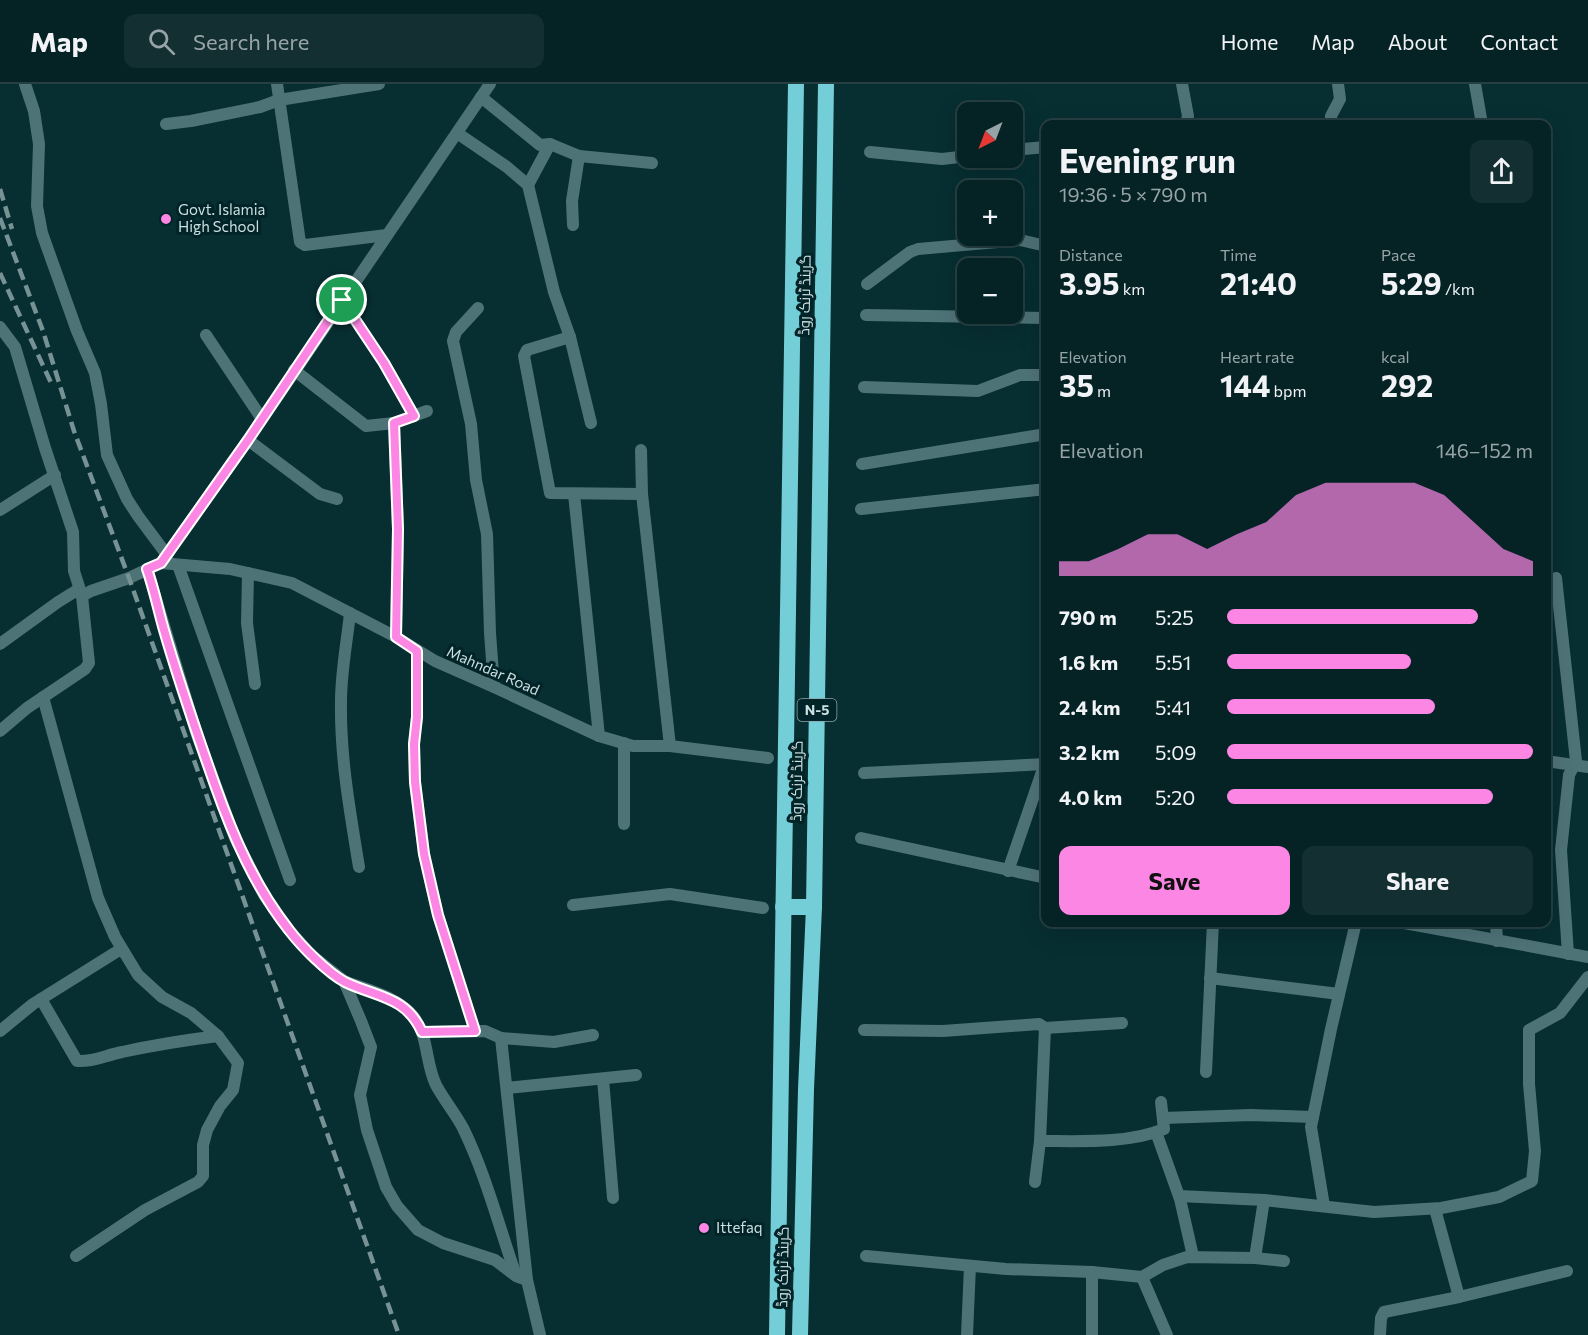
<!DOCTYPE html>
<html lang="en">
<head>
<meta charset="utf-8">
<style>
  body { margin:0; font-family:Commissioner,Cairo,sans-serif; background:#132f32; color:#f1f3f6; height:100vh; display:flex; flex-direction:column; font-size:22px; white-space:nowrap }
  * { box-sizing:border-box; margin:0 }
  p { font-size:20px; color:#97a4a7 }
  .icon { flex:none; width:33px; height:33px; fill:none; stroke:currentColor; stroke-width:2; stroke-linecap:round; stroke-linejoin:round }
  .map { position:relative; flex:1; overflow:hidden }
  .details { position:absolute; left:1041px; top:36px; width:510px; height:807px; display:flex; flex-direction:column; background:#052225; border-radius:12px; box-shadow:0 6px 24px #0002,0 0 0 2px #263f42 }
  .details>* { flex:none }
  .needle { width:39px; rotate:222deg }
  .controls { position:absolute; left:957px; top:18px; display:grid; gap:12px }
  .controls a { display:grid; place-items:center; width:66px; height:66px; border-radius:12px; background:#052225; box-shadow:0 6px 24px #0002,0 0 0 2px #263f42; font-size:30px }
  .pin { position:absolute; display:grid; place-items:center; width:51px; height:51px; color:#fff; margin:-26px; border:3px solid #fff; border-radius:50%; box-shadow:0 2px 6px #0007 }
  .round { display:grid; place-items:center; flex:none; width:63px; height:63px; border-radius:12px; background:#132f32 }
  .head { display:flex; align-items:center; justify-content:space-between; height:102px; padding:0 18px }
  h1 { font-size:33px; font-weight:700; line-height:45px }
  .metrics { display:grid; grid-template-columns:repeat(3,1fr); gap:9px; height:102px; padding:6px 18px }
  .metrics div { display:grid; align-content:center }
  .metrics b { font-size:30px; font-weight:700 }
  .metrics small { font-size:16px; font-weight:400 }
  .metrics p { font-size:16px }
  .chart { height:168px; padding:12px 18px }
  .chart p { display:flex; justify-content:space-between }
  .chart svg { width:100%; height:108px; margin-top:6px; fill:#fc86e4; opacity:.7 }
  .button { display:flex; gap:12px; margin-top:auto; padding:12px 18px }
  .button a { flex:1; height:69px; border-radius:12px; background:#fc86e4; color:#111; font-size:24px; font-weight:700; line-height:69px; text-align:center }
  .button a+a { background:#132f32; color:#f1f3f6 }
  ul { padding:0 18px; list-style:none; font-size:20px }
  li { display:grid; grid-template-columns:96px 72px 1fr; align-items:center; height:45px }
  li i { height:15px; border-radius:8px; background:#fc86e4 }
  header { display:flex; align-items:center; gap:36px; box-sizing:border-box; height:84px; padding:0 30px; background:#052225; border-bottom:2px solid #263f42 }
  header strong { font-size:28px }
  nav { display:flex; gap:33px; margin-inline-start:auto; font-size:21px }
  .search { width:420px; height:54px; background:#132f32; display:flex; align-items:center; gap:15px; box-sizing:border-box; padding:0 21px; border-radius:12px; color:#97a4a7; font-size:22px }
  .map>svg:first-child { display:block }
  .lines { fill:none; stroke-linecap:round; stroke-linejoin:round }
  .minor { stroke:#4e7377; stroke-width:12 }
  .tertiary { stroke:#4e7377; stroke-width:12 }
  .trunk { stroke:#74ced7; stroke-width:16 }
  .rail { stroke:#769295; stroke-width:4.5; stroke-dasharray:12 6; stroke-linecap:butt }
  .route-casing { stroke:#fff; stroke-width:12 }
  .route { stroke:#fc86e4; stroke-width:8 }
  .poi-dot { fill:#fc86e4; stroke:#002427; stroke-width:2 }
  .labels { text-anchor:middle; stroke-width:6; stroke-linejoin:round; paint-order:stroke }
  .shield { fill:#002427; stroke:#8fa7a9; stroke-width:1.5 }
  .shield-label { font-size:14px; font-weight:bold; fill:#ccdfe1 }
  .poi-label { font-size:15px; fill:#ccdfe1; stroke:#002427; text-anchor:start }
  .street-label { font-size:15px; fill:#ccdfe1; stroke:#002427 }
</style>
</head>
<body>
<header>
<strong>Map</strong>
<div class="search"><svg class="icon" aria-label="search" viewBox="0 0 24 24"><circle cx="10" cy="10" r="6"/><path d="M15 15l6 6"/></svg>Search here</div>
<nav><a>Home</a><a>Map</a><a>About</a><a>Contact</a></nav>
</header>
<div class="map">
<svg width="1588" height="1251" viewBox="0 0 1588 1251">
  <rect width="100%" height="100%" fill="#072e31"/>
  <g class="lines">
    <g class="minor">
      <polyline points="25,0 34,27 39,60 37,122 42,149 77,247 95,289 101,320 107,371 127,415 138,432 167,471"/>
      <polyline points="277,0 300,158 305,161 387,151"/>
      <polyline points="1182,0 1188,32 1186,40"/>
      <polyline points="1475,0 1482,40"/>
      <polyline points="481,13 540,61 550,60 579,72 652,79"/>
      <polyline points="166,40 191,37 260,23 279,16 379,0"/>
      <polyline points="1331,40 1331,32 1340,15 1338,0"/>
      <polyline points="457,49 507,83 528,101 554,208 570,253 591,339"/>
      <polyline points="1012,66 1046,63"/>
      <polyline points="870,68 942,75 968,72"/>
      <polyline points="528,101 550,60"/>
      <polyline points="573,141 572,117 579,72"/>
      <polyline points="867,200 910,168 918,165 1020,156 1046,162"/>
      <polyline points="342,216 384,279 414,332"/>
      <polyline points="478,224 456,248 453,257 471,340 476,396 487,450 490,549 494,603"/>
      <polyline points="866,231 1046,234"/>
      <polyline points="0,243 15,263 45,364 73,448 74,487 82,512"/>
      <polyline points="206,251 262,335"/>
      <polyline points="570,253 527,266 524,272 550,409 642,410"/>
      <polyline points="294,286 366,342 394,339 427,327"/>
      <polyline points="864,303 978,307 1020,291 1046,291"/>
      <polyline points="394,339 398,445 396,553"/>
      <polyline points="248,356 320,410 337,415"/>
      <polyline points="641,366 642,410 670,662"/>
      <polyline points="862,380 1046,350"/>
      <polyline points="574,410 599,652"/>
      <polyline points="861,425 1046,405"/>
      <polyline points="0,426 55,391"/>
      <polyline points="161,479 248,356 490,0"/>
      <polyline points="178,481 290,796"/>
      <polyline points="147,485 197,651 235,754 264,811 289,846 311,871 344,897 361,937 371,963 360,1011 367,1046 386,1103 397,1122 418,1146 443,1159 495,1176 516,1192 527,1196 540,1251"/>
      <polyline points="248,489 247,539 255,600"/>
      <polyline points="1556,494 1576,677 1569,691 1561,766 1568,870"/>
      <path d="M350 529C347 558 341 588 341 617 340 673 350 728 359 783"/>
      <polyline points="0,560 58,518 79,505"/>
      <polyline points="417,567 417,633 414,660 415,698 424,770 438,831 475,947"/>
      <polyline points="43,613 98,814 115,853 138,891 162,913 191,929 218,952 238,979 233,1006 220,1022 207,1046 203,1061 203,1092 198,1098 145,1126 76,1172"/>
      <polyline points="624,659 624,740"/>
      <polyline points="1546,677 1588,683"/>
      <polyline points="864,689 1046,680"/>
      <polyline points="861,754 1046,794"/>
      <polyline points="1008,787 1044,682 1046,682"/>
      <polyline points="573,821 670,810 763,824"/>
      <polyline points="1399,838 1588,873"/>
      <polyline points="1496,838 1497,857"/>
      <polyline points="1210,894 1339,910"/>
      <path d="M344 897C368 906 396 912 413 932 429 952 425 979 436 1001 444 1016 455 1029 463 1044 486 1091 499 1143 516 1191"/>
      <path d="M41 915 77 977C94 978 106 971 122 968 154 961 186 956 218 952"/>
      <polyline points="1045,944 1122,939"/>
      <polyline points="864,946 943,947 1039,940 1045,944 1040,1057 1035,1098"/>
      <polyline points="0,947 33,920 121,865"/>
      <polyline points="422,948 485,947 501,954 554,958 593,951"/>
      <polyline points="501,954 527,1196"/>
      <polyline points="1206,988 1213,838"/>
      <polyline points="603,995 613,1114"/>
      <polyline points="507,1004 636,991"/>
      <polyline points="1163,1034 1251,1031 1313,1033"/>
      <polyline points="1156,1048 1180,1115 1193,1172"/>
      <path d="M1040 1057C1078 1057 1128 1060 1164 1045L1161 1018"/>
      <polyline points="1179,1112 1264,1116 1374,1128 1441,1124 1499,1113 1532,1097 1535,1067 1529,1000 1529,946 1560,929 1588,893"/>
      <polyline points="1324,1122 1311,1043 1331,945 1356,838"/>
      <polyline points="1435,1125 1459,1213"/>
      <polyline points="866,1172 1006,1185 1092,1188 1142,1193 1167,1251"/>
      <polyline points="1255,1174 1264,1116"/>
      <polyline points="1092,1188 1092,1251"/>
      <polyline points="1142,1193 1163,1181 1187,1173 1255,1174 1284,1177"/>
      <polyline points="967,1251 970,1182"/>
      <polyline points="1380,1251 1381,1234 1384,1228 1459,1213 1567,1187"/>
    </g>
    <polyline class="tertiary" points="0,647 27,624 85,585 89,579 82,512 91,507 129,494 161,479 230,485 292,499 396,553 435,577 494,603 599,652 633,662 670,662 768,674"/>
    <g class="trunk">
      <polyline points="783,823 814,823"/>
      <polyline points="777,1251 796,0"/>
      <polyline points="800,1251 806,1005 814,823 826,0"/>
    </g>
    <g class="rail">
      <polyline points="0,105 12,145"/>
      <polyline points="0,134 43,247 74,347 129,494 399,1251"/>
      <polyline points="0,189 53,303"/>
    </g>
  </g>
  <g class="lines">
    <g class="route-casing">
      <path id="route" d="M342 216 384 279 414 332 394 339 398 445 396 553 417 567V633L414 660 415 698 424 770 438 831 475 947 422 948C406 912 376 913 345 898 328 889 301 862 289 846 255 803 233 752 215 701 197 650 179 598 164 546 158 525 154 505 147 485L161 479 248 356Z"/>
    </g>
    <use href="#route" class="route"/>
  </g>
  <g class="poi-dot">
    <circle cx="166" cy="135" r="6"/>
    <circle cx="704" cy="1144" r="6"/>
  </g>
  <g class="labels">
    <rect class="shield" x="797.5" y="615" width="39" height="22" rx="4.5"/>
    <g class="shield-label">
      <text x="817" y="631">N-5</text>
    </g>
    <g class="poi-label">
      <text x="178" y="131">Govt. Islamia<tspan x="178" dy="17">High School</tspan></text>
      <text x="716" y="1149">Ittefaq</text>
    </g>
    <g class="street-label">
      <text transform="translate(805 211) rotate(-89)" y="5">گرینڈ ٹرنک روڈ</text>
      <text transform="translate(493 587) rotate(24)" y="5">Mahndar Road</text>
      <text transform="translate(797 697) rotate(-89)" y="5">گرینڈ ٹرنک روڈ</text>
      <text transform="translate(783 1183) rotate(-89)" y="5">گرینڈ ٹرنک روڈ</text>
    </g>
  </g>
</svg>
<div class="controls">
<a><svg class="needle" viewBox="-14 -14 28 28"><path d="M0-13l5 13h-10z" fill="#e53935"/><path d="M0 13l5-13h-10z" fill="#97a4a7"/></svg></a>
<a>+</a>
<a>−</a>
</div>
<div class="pin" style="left:342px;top:216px;background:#1e9e55"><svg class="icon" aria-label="arrive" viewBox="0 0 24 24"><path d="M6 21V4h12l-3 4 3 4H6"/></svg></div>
<section class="details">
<div class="head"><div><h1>Evening run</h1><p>19:36 · 5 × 790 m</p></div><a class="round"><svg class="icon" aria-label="share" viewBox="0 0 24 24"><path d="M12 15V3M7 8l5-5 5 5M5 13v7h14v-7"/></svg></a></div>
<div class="metrics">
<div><p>Distance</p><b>3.95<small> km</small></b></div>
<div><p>Time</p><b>21:40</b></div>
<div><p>Pace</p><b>5:29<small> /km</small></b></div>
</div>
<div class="metrics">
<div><p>Elevation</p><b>35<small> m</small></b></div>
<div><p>Heart rate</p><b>144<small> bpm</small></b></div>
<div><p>kcal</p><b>292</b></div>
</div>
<div class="chart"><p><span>Elevation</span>146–152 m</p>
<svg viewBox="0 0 160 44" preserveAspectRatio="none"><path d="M0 44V38L10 38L20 33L30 27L40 27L50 33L60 27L70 22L80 11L90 6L100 6L110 6L120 6L130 11L140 22L150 33L160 38V44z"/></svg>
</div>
<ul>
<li><b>790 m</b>5:25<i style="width:82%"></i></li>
<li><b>1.6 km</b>5:51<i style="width:60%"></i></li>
<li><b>2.4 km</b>5:41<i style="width:68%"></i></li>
<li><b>3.2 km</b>5:09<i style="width:100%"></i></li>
<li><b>4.0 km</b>5:20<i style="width:87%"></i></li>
</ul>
<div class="button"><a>Save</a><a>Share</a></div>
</section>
</div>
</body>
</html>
